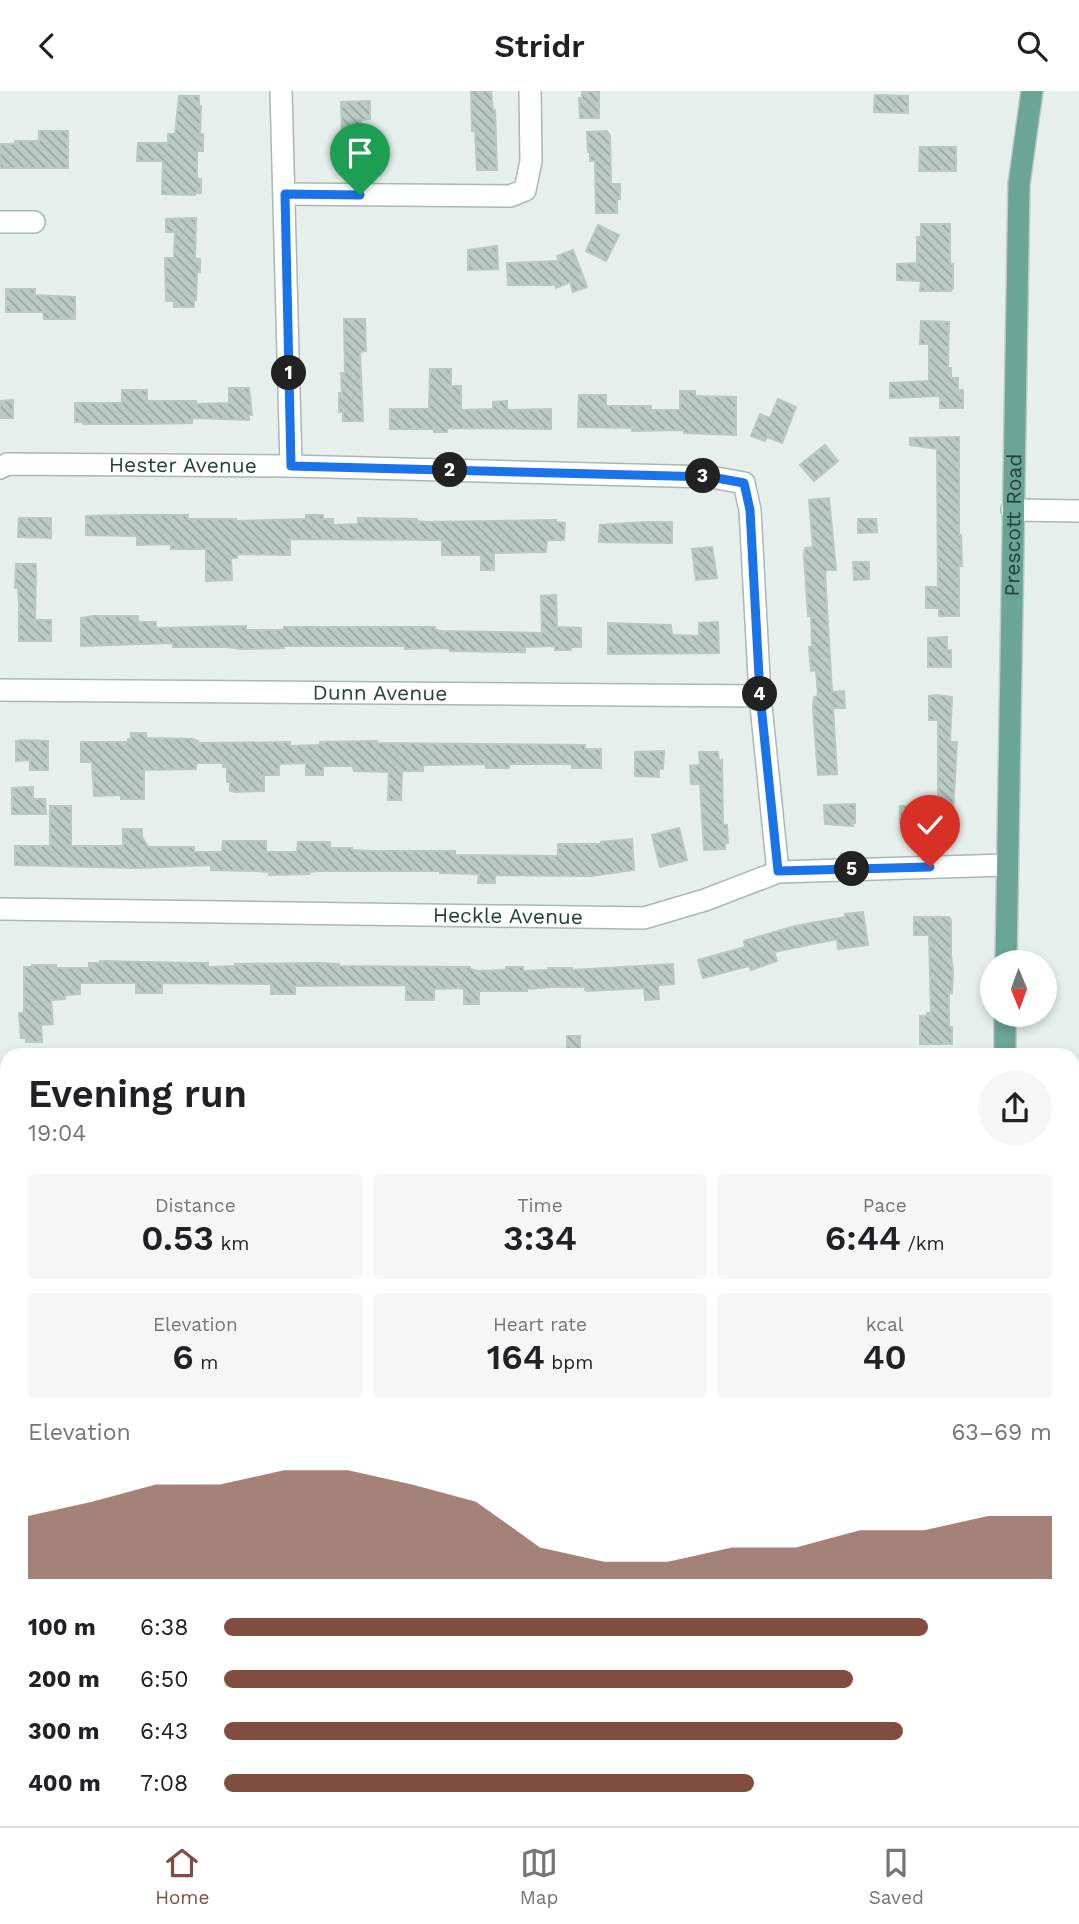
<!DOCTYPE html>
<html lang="en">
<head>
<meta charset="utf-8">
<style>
  body { margin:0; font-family:"Work Sans",sans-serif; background:#f6f6f6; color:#202124; height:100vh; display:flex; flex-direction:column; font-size:26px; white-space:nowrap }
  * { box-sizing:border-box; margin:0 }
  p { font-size:23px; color:#757577 }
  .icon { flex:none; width:38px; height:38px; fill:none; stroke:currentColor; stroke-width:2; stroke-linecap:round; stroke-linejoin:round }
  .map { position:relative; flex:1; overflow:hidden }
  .sheet { position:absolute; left:0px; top:957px; width:1080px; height:779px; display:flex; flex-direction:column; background:#fff; border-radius:21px 21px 0 0; box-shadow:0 4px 10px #0003 }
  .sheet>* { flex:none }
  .needle { width:46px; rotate:179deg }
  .controls { position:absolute; left:980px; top:859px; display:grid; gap:14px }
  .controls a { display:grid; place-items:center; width:77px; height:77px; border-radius:50%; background:#fff; box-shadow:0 4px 10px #0003; font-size:35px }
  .pin { position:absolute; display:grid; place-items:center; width:60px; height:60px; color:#fff; margin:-72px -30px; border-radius:50% 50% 50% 0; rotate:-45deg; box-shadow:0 0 7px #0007 }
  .pin .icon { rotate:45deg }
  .km { position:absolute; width:35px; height:35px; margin:-18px; border-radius:50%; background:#222; color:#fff; font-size:19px; line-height:35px; text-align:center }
  .round { display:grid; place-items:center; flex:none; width:74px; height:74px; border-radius:37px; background:#f6f6f6 }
  .head { display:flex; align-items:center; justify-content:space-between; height:119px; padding:0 28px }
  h1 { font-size:38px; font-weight:600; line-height:52px }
  .figures { display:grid; grid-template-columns:repeat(3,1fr); gap:10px; height:119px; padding:7px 28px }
  .figures div { display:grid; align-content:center; border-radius:7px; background:#f6f6f6; text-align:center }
  .figures b { font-size:35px; font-weight:600 }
  .figures small { font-size:19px; font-weight:400 }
  .figures p { font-size:19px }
  .chart { height:196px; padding:14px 28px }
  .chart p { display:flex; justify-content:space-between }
  .chart svg { width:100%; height:126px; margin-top:7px; fill:#7f4e3f; opacity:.7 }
  ul { padding:0 28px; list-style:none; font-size:23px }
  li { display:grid; grid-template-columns:112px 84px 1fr; align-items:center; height:52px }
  li i { height:18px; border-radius:9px; background:#7f4e3f }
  header { display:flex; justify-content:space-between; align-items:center; height:91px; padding:0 28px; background:#fff; font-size:32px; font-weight:600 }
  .menu { display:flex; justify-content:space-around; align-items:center; height:98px; border-top:2px solid #e0e0e0; background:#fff; font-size:19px; color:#757577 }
  .menu a { display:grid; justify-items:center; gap:4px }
  .menu .current { color:#7f4e3f }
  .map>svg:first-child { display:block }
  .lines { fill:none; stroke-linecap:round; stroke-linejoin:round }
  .stream { stroke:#8ec9d4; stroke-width:5 }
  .building { fill:url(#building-back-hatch); stroke:#b8c9c2; stroke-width:2 }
  .minor-casing { stroke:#a8b8b2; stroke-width:24 }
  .major-casing { stroke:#c2cac8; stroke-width:24 }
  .minor { stroke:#fff; stroke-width:21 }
  .major { stroke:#6aa596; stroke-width:21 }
  .route-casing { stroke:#fff; stroke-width:14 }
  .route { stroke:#1a73e8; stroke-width:9 }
  .labels { text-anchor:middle; stroke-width:5; stroke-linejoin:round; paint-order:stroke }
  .street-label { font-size:21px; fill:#24423a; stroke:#f7fbf9 }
</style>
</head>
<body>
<header><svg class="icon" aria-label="back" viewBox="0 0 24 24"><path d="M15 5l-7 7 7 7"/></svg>Stridr<svg class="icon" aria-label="search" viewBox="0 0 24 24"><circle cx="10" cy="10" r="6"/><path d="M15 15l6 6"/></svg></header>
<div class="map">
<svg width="1079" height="1735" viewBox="0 0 1079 1735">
  <defs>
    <pattern id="building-back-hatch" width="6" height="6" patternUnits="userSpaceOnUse" patternTransform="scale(1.75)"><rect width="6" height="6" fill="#bbcac4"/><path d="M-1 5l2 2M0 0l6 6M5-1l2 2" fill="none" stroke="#98a6a0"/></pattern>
  </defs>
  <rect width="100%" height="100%" fill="#e6efeb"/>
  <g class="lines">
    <g class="stream">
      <polyline points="0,1426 6,1450 7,1493"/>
      <polyline points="83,1729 86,1735"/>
    </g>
  </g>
  <g class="building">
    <polygon points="471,0 491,0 493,19 495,19 497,79 477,79 475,39 472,40"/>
    <polygon points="582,0 599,0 599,27 580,27 579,7 582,7"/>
    <polygon points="875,4 908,5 908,22 874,21"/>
    <polygon points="179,5 199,5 199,15 201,15 200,43 203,43 203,60 197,60 197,88 201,88 201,102 195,102 195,104 162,103 163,70 137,70 138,52 168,52 168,43 175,43"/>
    <polygon points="370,10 370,28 361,29 361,40 342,40 341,11"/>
    <polygon points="39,40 68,40 68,77 0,77 0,53 15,53 15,50 39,50"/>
    <polygon points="607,40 610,44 611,93 620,93 620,108 617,108 617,122 596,122 595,70 590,70 590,61 588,61 587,41"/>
    <polygon points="920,56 956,56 956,80 919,80"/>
    <polygon points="196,127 195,167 200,168 200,181 197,181 196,209 194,209 194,216 174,216 174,210 166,210 165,167 174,167 175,141 166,141 166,128"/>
    <polygon points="921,133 950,133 950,173 953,173 953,197 951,200 920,200 921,190 897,189 897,173 917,172 917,146 921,146"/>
    <polygon points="598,134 619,144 606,170 586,160"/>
    <polygon points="497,155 498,178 468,179 468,159"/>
    <polygon points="573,159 587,196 573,201 570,191 556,197 556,194 508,194 507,172 559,170 557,165"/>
    <polygon points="6,198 35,198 35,204 75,206 75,228 44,228 43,221 6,221"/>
    <polygon points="344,228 365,228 366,260 360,261 363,330 343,330 343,321 339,321 339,302 342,302 341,282 345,282"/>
    <polygon points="921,230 949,231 948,277 951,277 951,287 958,287 958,299 963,299 963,317 940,317 940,305 890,307 890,292 929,290 929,253 920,253"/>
    <polygon points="430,278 451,278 451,295 461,295 461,319 493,318 493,311 507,310 507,317 509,319 551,318 551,338 447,337 447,341 434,341 434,338 390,338 390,318 429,318"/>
    <polygon points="229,297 249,297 252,324 249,324 249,329 192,327 192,332 139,333 83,333 83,331 75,331 75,312 122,312 122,299 147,299 147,310 196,310 196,313 229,312"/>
    <polygon points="680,300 695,300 695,305 736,306 736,344 684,342 684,339 632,340 632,337 578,336 579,304 606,304 606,315 651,315 651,319 680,319"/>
    <polygon points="778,308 796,316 782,352 767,346 765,350 751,345 760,323 770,327"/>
    <polygon points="13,309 13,327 0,327 0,310"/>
    <polygon points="959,346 959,444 961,444 962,475 959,475 959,525 939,525 939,517 926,517 926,496 938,496 937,358 910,354 910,347"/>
    <polygon points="825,354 838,370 814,390 800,374"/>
    <polygon points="829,407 836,479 827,479 825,482 832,601 844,600 845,617 833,617 837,683 818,684 813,618 814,606 818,605 816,579 811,580 809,556 812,556 811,525 808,525 804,465 805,457 813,456 809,409"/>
    <polygon points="130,424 188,424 188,428 236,428 236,430 306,428 306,424 323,424 323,428 333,428 333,434 358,433 358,427 417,428 417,430 426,431 556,429 556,431 565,432 564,449 547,449 546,461 494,462 494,479 481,479 481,464 442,464 442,449 290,448 290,464 237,463 237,467 231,467 232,489 206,490 206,458 171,458 171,453 137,454 137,445 86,444 86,425"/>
    <polygon points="19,427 51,427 51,447 18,446"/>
    <polygon points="858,428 876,428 877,441 858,442"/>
    <polygon points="645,431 672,431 672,452 599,451 600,434"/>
    <polygon points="712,456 717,487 696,489 692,458"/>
    <polygon points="853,471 869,471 869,488 854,489"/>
    <polygon points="16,473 36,473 35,529 51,529 51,550 19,550 19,511 18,497 15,497"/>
    <polygon points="556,504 557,536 581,537 581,556 571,556 571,559 555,559 555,555 525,556 525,561 513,561 450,560 449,557 405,558 405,555 284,555 284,557 241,558 227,556 173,556 173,552 81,555 81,527 93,525 138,525 138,531 156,531 156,537 246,535 246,539 284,539 284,536 435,536 435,539 442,540 542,542 541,505"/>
    <polygon points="718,531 719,562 608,563 608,532 671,534 672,544 699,545 699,532"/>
    <polygon points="947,546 947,559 951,559 951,576 928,576 928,547"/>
    <polygon points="937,604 952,606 950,651 957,651 953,722 949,722 949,731 940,731 940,735 900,732 900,715 929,715 929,706 938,706 938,629 929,629 929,605"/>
    <polygon points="131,642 146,642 146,647 192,648 198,650 198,652 290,651 290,655 320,654 320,651 377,650 377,652 585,654 585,658 601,658 601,677 572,677 572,673 509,673 509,677 486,677 486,673 423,674 423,680 402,680 401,709 388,709 389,681 354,680 352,675 323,675 323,684 306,684 306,672 279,673 279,684 264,684 264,700 235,701 230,700 230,691 227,691 227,676 223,676 223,672 196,672 196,678 144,679 144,708 121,708 121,704 94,705 92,671 81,671 81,651 128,651 128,648 131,648"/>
    <polygon points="21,649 48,650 48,679 30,679 30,669 16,670 16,650"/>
    <polygon points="664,660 663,678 659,677 659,686 635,685 635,661"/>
    <polygon points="699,661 718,661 719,670 722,669 723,734 727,734 728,752 725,753 725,758 704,759 700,693 691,693 690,675 700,674"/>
    <polygon points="33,696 33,708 45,708 46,723 12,723 12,697"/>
    <polygon points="855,713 855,732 852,732 853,735 825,733 824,714"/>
    <polygon points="50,715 71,715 71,755 123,755 123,738 142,738 142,746 148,756 194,756 194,761 222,761 223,750 266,750 266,761 297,761 298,751 330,751 330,757 352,757 352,759 368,760 455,760 455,764 558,765 558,753 601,753 601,751 632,748 634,779 591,785 495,784 495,792 478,792 479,783 440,782 440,780 318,780 309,781 309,783 269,784 270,781 256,780 211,779 211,774 138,777 15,774 15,755 50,755"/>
    <polygon points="679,737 687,769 660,776 652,744"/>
    <polygon points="863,821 868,854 838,858 837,848 774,861 777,870 751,879 749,875 703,887 698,869 745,856 744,850 795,835 845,826 845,823"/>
    <polygon points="914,826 949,826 951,829 951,864 953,881 952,902 949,902 949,936 952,936 952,953 920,953 920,925 927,925 927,922 931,922 929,844 914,844"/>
    <polygon points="100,870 195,872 208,872 208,876 235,875 235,873 320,872 339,873 339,875 470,876 470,878 479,880 506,879 506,876 523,876 523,880 548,879 548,877 572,877 572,879 673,873 674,893 658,894 659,908 645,909 644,897 588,900 585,899 585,896 551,896 527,898 527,900 479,900 479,913 464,913 464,897 434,898 434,909 406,909 406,894 295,895 295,903 271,903 271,893 162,892 162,902 136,902 136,892 80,892 80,903 65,904 65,908 51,909 53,933 41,934 42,951 26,951 26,947 21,947 19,922 24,922 24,876 32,876 32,874 56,874 56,877 89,877 89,872 100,872"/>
    <rect x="567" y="945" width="13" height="19"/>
  </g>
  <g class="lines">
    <g class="minor-casing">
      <g id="minor">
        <polyline points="281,0 291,375"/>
        <polyline points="285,103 510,105 525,99 531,70 530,0"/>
        <polyline points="0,131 34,131"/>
        <path id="s1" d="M0 377 7 373 291 375 711 386 744 392 750 419 760 605 778 781"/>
        <polyline points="1012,419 1079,420"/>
        <path id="s2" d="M0 599 760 605"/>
        <path id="s3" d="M0 818 644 827 705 809 778 781 1006 774"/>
        <polyline points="0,1043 7,1043"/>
        <polyline points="1073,1643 1079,1643"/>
        <polyline points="321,1735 321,1729"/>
      </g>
    </g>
    <g class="major-casing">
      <g id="major">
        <path id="s4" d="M1006 872 1019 93 1032 0"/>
        <polyline points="1005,964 1005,924"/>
        <polyline points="0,1291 7,1291"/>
        <polyline points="1073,1547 1079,1553"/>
        <polyline points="1001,1735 1001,1729"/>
      </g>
    </g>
    <use href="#minor" class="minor"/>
    <use href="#major" class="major"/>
  </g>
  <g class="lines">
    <g class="route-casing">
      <polyline id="route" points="360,104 285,103 291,375 711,386 744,392 750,419 760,604 778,780 930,776"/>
    </g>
    <use href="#route" class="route"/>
  </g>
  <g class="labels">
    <g class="street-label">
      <text dy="7" stroke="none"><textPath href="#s1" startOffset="184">Hester Avenue</textPath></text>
      <text dy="7" stroke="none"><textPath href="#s4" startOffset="438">Prescott Road</textPath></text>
      <text dy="7" stroke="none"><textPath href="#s2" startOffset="380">Dunn Avenue</textPath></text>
      <text dy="7" stroke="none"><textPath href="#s3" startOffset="508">Heckle Avenue</textPath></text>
    </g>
  </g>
</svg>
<div class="controls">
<a><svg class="needle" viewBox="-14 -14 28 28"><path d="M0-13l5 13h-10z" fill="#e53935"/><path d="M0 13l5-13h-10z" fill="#757577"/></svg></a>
</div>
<div class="pin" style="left:360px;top:104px;background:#1e9e55"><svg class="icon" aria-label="arrive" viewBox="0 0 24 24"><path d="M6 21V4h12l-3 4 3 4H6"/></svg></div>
<div class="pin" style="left:930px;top:776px;background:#d93025"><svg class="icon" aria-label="check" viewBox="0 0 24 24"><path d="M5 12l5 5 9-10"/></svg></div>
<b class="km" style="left:289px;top:282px">1</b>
<b class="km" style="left:450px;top:379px">2</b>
<b class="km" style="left:703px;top:385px">3</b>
<b class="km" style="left:760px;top:603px">4</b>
<b class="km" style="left:852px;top:778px">5</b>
<section class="sheet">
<div class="head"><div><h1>Evening run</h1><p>19:04</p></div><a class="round"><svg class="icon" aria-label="share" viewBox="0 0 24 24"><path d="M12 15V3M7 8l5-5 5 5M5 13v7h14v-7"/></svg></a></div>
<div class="figures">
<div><p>Distance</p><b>0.53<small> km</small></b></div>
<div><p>Time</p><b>3:34</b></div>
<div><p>Pace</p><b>6:44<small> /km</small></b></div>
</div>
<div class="figures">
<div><p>Elevation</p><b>6<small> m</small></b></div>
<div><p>Heart rate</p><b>164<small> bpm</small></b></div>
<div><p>kcal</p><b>40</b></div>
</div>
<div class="chart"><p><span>Elevation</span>63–69 m</p>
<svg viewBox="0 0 160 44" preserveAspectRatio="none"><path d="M0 44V22L10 17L20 11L30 11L40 6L50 6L60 11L70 17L80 33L90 38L100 38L110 33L120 33L130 27L140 27L150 22L160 22V44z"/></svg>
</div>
<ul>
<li><b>100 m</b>6:38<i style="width:85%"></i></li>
<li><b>200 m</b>6:50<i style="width:76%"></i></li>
<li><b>300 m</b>6:43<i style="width:82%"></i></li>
<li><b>400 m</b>7:08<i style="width:64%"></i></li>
</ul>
</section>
</div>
<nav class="menu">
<a class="current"><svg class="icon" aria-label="home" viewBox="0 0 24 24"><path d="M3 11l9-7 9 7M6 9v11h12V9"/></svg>Home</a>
<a><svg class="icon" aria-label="map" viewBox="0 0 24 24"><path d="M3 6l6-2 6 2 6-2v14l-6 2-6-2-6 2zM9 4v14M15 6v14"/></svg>Map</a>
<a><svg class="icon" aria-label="saved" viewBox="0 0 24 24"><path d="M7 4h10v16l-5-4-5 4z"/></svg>Saved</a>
</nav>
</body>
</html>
